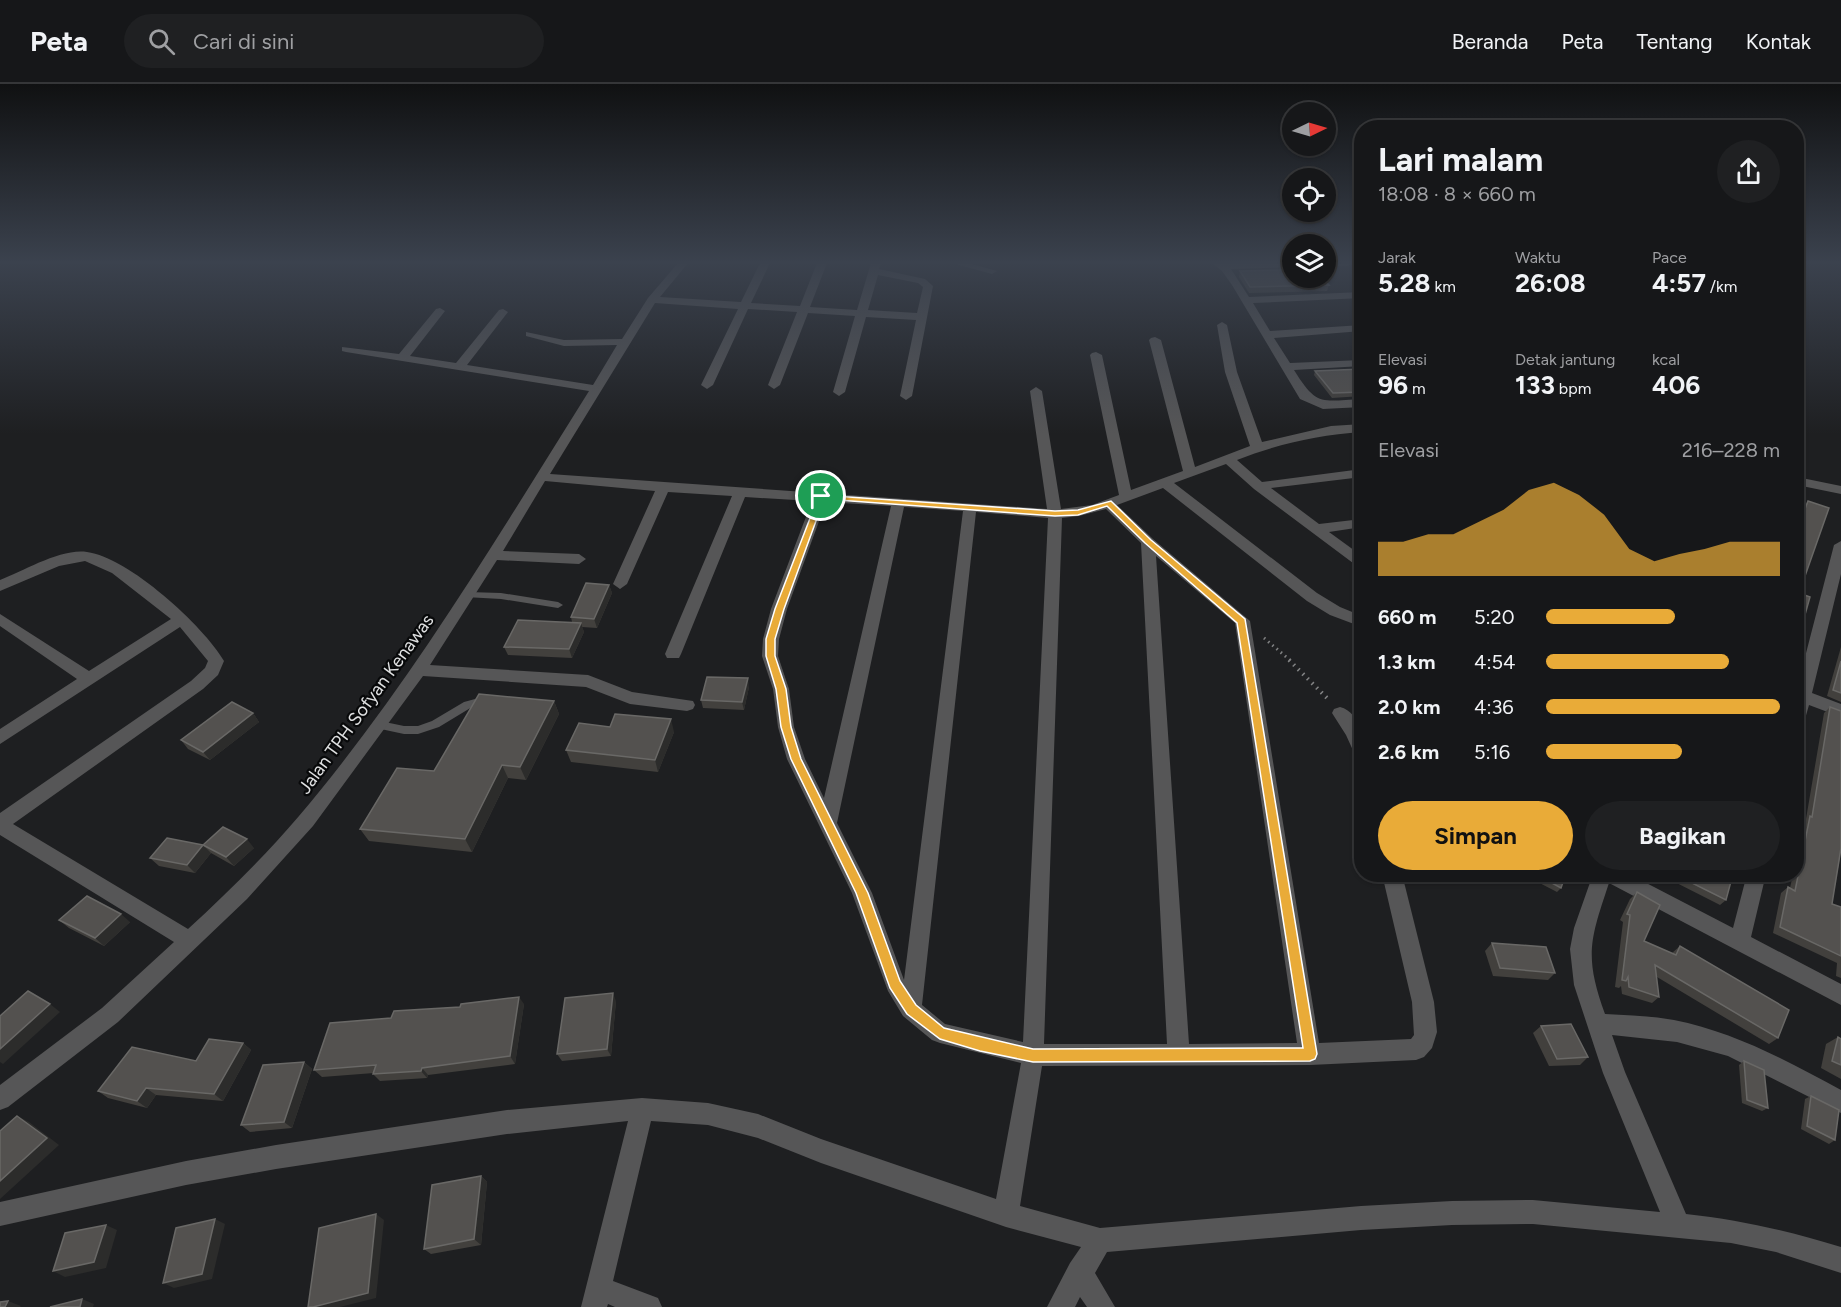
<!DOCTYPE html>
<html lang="id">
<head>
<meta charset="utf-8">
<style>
  body { margin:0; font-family:Figtree,sans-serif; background:#1f2022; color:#f1f3f6; height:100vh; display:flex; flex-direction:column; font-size:22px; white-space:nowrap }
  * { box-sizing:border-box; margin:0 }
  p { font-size:20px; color:#9e9fa2 }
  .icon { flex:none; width:33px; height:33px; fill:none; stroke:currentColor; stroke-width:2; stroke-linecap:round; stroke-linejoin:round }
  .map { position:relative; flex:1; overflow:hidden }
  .drawer { position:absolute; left:1354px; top:36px; width:450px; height:762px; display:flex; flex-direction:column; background:#161719; border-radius:24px; box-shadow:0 2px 4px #0004,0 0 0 2px #353638 }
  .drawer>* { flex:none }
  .needle { width:39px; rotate:85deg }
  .controls { position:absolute; left:1282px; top:18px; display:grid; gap:12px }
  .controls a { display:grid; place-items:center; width:54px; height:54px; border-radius:50%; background:#161719; box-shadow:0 2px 4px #0004,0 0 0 2px #353638; font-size:30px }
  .pin { position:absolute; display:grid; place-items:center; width:51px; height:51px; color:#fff; margin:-26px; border:3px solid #fff; border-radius:50%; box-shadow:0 2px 6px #0007 }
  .round { display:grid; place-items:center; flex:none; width:63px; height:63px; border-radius:32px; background:#1f2022 }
  .summary { display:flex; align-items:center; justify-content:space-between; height:102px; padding:0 24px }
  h1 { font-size:33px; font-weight:700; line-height:45px }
  .stats { display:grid; grid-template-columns:repeat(3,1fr); gap:9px; height:102px; padding:6px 24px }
  .stats div { display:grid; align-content:center }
  .stats b { font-size:26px; font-weight:700 }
  .stats small { font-size:16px; font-weight:400 }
  .stats p { font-size:16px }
  .chart { height:168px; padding:12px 24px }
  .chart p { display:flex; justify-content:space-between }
  .chart svg { width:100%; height:108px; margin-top:6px; fill:#e9ab38; opacity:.7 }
  .button { display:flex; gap:12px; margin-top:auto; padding:12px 24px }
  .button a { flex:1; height:69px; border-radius:36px; background:#e9ab38; color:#111; font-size:24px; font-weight:700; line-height:69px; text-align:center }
  .button a+a { background:#1f2022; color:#f1f3f6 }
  ul { padding:0 24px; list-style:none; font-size:20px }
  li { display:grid; grid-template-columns:96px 72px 1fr; align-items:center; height:45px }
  li i { height:15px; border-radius:8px; background:#e9ab38 }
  header { display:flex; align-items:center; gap:36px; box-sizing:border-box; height:84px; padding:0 30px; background:#161719; border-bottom:2px solid #353638 }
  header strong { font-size:28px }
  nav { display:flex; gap:33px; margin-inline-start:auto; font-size:21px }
  .search { width:420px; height:54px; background:#1f2022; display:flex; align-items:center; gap:15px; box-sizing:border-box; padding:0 21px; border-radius:33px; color:#9e9fa2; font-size:22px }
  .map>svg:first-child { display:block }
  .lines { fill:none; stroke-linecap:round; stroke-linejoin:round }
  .path-far1 { stroke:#818283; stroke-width:3; stroke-dasharray:1.5 4; stroke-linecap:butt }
  .path { stroke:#818283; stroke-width:4; stroke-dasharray:1.5 5; stroke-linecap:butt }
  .service { fill:#565657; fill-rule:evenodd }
  .minor { fill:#565657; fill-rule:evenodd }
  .wall { fill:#42403d }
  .shaded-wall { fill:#2c2c2b }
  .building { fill:#53514f; stroke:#696866; stroke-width:1.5 }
  .route { fill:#e9ab38; stroke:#fff; stroke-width:1.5; fill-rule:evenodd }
  .labels { text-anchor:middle; stroke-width:4.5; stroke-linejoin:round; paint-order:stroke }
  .street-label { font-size:18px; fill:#dfe0e1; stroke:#08090a }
</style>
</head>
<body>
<header>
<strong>Peta</strong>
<div class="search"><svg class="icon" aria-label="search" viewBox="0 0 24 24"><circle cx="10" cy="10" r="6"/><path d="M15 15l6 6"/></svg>Cari di sini</div>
<nav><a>Beranda</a><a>Peta</a><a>Tentang</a><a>Kontak</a></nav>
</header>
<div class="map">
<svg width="1841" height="1223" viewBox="0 0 1841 1223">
  <rect width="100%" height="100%" fill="#1e1f21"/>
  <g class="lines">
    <polyline class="path-far1" points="1264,554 1291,577"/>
    <polyline class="path" points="1289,576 1330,617"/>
    <g class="service">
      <polygon points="468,508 501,509 558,518 563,521 558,524 501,515 465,513 463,511"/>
      <polygon points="486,612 490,613 491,616 490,619 472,623 439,643 418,650 404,650 376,644 375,641 376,638 380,637 404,642 418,642 432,637 464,618"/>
    </g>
    <g class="minor">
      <path d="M678 179H688L660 213 741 218 760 179H770L751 219 800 222 817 179H827L810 223 857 226 871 179H881L879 185 925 195 933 202 912 312 906 316 900 312 916 236 866 233 845 308 839 312 833 308 855 232 808 229 780 301 774 305 768 301 797 228 748 225 713 301 707 305 701 301 738 225 655 219 550 390 1047 425 1030 307 1036 303 1042 307 1061 425 1092 421 1119 411 1090 271 1092 269 1096 268 1102 271 1131 406 1183 387 1149 256 1151 254 1155 253 1161 256 1195 383 1250 362 1225 288 1217 241 1222 238 1227 241 1237 288 1262 358 1331 342 1362 340V348C1318 351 1278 360 1237 376L1262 398 1362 385V393L1271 404 1319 440 1362 435V443L1329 448 1362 472V484L1357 482 1254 405 1226 380 1174 399 1317 509 1340 523 1362 532V543L1330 531 1307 517 1163 404 1117 421 1153 455 1250 537 1319 959 1411 955 1414 951 1412 918 1382 790H1402L1434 918 1437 948 1432 964 1424 973 1416 976 1310 981 1042 982 1020 1122 1100 1144 1361 1122 1452 1117 1533 1116 1660 1128 1603 989 1574 901 1570 865 1574 844 1593 790H1629L1733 844 1747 790H1766L1751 853 1841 900V921L1609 799C1590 856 1584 872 1605 930 1628 931 1651 932 1674 936 1734 948 1788 977 1841 1006V1029L1728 972 1677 958 1612 951 1625 988 1686 1130C1741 1136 1788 1147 1841 1163V1189L1776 1168 1731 1159 1533 1140 1452 1141 1361 1146 1107 1168 1095 1189 1115 1223H1087L1080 1213 1075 1223H1047L1070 1179 1081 1163 1006 1143 821 1079 758 1054 708 1041 651 1037 613 1197 658 1214 662 1223H615L608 1220 607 1223H581L628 1037 507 1050 276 1085 186 1101 0 1142V1118L186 1077 276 1061 507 1026 642 1014 708 1019 758 1030 821 1055 996 1115 1021 979 940 959 932 956 903 932 888 907 852 809 787 675 778 643 773 605 762 572 763 555 771 525 812 417 745 413 681 570 679 574H667L665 570 732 412 668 408 627 500 620 505 613 500 655 407 545 397 503 467 579 470 586 475 579 480 497 476 430 581 588 591 632 608 693 617 695 621 693 625 687 627 630 620 586 603 423 592 313 742 247 815 118 938 8 1023 0 1026V1001L102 924 174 858 0 751V729L191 597 205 584 208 577 180 543 0 660V645L77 595 0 542V530L89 587 171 535 112 489 85 477 59 482 0 507V496C24 487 61 464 87 468 128 473 204 542 224 577L218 591 203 605 13 740 188 845C227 809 265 772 299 732 410 601 498 452 589 307L346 268 342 267V263L399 270 436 225 440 224 445 227 410 272 456 279 499 226 503 225 508 228 467 281 593 301 617 261 564 262 526 252V248L564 256 622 255 648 214ZM878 191 918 199 923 203 917 229 868 226ZM826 418 891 422 824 714 805 675 794 643 789 605 778 572 779 555 787 525ZM904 423 963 427 904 896 872 809 837 739ZM1106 425 1141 459 1167 960H1044L1062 434 1079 432ZM976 428 1048 434 1023 958 945 940 922 921ZM1156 472 1235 539 1297 959 1189 960Z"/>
      <polygon points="952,179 968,179 997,187 992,190"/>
      <path d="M1212 179H1293V183L1231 185 1249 213 1362 208V214L1253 219 1270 247 1362 241V247L1274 254 1290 279 1362 276V282L1294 286C1317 323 1321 317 1362 315V323L1323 325 1300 315 1232 201 1222 187Z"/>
      <polygon points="1326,179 1353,179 1348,182 1326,182"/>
      <polygon points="1797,393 1841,402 1841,410 1797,401"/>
      <polygon points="1841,457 1841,490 1812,609 1841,620 1841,633 1809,621 1803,642 1797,644 1797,604 1834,461"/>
      <path d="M1340 623C1362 629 1362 656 1362 675L1356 673 1346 651 1332 629 1334 625Z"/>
    </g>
  </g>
  <g class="wall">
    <polygon points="1280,181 1329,201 1327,207 1249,209 1239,193 1240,187 1279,186"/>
    <polygon points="1362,285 1362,312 1332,314 1314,291 1315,287"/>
    <polygon points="1808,417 1799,509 1797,559 1797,441 1804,423"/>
    <polygon points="609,501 612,509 597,544 582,543 584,548 572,574 508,571 504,563 572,538 571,533"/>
    <polygon points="1841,563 1841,618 1827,612"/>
    <polygon points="749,603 744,626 703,624 701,616"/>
    <polygon points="554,617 559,630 526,696 508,694 472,768 369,757 360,745 434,687"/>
    <polygon points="1830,623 1841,627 1841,767 1832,820 1841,823 1841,894 1836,892 1837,879 1773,849 1781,809 1788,803 1790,804 1793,790 1797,790 1797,769 1803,738 1806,735 1824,629"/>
    <polygon points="253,629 259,638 210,676 188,665 181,656"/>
    <polygon points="610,643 674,648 658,688 571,678 566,666"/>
    <polygon points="203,761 254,764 234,782 211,769 195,789 159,782 150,774"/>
    <polygon points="1529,790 1566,790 1561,804 1557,808 1528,793"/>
    <polygon points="1659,790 1733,790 1726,816 1720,821"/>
    <polygon points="1637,808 1644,857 1672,869 1680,862 1778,954 1769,960 1657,893 1659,913 1652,919 1622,910 1621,902 1619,904 1615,903 1623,838 1620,836 1630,815"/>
    <polygon points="59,836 130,838 104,862 69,844"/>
    <polygon points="1492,859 1555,889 1548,896 1493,892 1485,867"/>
    <polygon points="616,917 611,972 562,977 557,970"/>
    <polygon points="524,920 515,980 428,991 427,994 380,997 373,990 374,989 322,993 314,986"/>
    <polygon points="1541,942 1588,973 1580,981 1549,982 1533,949"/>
    <polygon points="1838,953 1841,955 1841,995 1821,984 1826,960"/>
    <polygon points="243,959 251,966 223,1017 156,1011 147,1024 108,1014 98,1007 196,977"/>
    <polygon points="1744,977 1768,1024 1762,1027 1742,1019 1739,981"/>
    <polygon points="304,978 312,985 292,1044 250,1048 241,1041"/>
    <polygon points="1811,1012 1835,1056 1829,1060 1801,1045 1805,1015"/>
    <polygon points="481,1092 487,1098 481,1161 431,1170 424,1165"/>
  </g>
  <g class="shaded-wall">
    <polygon points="609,501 612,509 597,544 594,535"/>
    <polygon points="581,539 584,548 572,574 569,565"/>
    <polygon points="748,594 749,603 744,626 742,618"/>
    <polygon points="554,617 559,630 526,696 520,683"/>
    <polygon points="253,629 259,638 210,676 203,668"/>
    <polygon points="671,635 674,648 658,688 655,676"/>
    <polygon points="502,681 508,694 472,768 465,755"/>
    <polygon points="247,755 254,764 234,782 226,773"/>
    <polygon points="203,761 211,769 195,789 187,781"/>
    <polygon points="121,830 130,838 104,862 95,854"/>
    <polygon points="613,909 616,917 611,972 607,965"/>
    <polygon points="519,913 524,920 515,980 510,972"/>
    <polygon points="50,920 60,928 3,980 0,978 0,965"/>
    <polygon points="243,959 251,966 223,1017 214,1010"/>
    <polygon points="304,978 312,985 292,1044 284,1038"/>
    <polygon points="422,984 428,991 427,994 421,987"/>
    <polygon points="146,1004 156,1011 147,1024 137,1017"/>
    <polygon points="17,1032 29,1038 59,1061 0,1115 0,1097"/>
    <polygon points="481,1092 487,1098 481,1161 474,1155"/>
    <polygon points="376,1130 384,1136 376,1214 340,1223 313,1223"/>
    <polygon points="215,1135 225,1140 212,1195 174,1204 163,1199"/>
    <polygon points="106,1141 117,1146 106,1184 65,1193 53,1187"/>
    <polygon points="82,1215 94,1220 93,1223 80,1223"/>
    <polygon points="8,1217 21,1222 20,1223 5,1223"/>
  </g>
  <g class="building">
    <polygon points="1293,180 1293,194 1322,194 1329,201 1250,203 1240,187 1284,186 1280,181"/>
    <polygon points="1362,285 1362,308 1333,309 1315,287"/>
    <polygon points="1808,417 1829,424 1799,509 1810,513 1797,559 1797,446"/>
    <polygon points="586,499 609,501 594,535 571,533"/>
    <polygon points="518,536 581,539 569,565 504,563"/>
    <polygon points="1841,577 1841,609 1833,606"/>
    <polygon points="707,593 748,594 742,618 701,616"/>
    <polygon points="479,610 554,617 520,683 502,681 465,755 360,745 397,684 434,687"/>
    <polygon points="232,618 253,629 203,668 181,656"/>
    <polygon points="1830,623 1841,627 1841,764 1832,820 1841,823 1841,872 1780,843 1788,803 1795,807 1810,732 1812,733"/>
    <polygon points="615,630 671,635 655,676 566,666 579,639 610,643"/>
    <polygon points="223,743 247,755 226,773 203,761"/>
    <polygon points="167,754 203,761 187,781 150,774"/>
    <polygon points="1535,790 1566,790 1561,804"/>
    <polygon points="1674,790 1733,790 1726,816"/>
    <polygon points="1637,808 1660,821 1644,857 1676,871 1680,862 1789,926 1778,954 1655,881 1659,913 1629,903 1628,893 1626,897 1622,896 1630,831 1627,830"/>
    <polygon points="87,812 121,830 95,854 59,836"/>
    <polygon points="1492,859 1546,863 1555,889 1500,884"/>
    <polygon points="28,907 50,920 0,965 0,932"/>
    <polygon points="613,909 607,965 557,970 565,914"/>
    <polygon points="519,913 510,972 422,984 421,987 373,990 376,981 314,986 330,939 391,934 394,927 460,923 461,920"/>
    <polygon points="1571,940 1588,973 1557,975 1541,942"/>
    <polygon points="1838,953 1841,955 1841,981 1832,977"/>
    <polygon points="209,955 243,959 214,1010 146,1004 137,1017 98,1007 132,963 196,977"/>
    <polygon points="1744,977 1764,986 1768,1024 1747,1016"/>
    <polygon points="304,978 284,1038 241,1041 263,981"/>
    <polygon points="1811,1012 1839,1026 1835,1056 1807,1042"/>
    <polygon points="17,1032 47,1054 0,1097 0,1047"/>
    <polygon points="481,1092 474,1155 424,1165 432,1101"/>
    <polygon points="376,1130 368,1209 313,1223 308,1223 319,1144"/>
    <polygon points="215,1135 202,1190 163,1199 176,1144"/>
    <polygon points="106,1141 94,1178 53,1187 65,1149"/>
    <polygon points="82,1215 80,1223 50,1223"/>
    <polygon points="8,1217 5,1223 0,1223 0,1218"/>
  </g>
  <linearGradient id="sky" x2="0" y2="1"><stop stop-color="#101112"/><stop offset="0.51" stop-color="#3b424e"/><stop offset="1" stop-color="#3b424e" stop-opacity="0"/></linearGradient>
  <rect width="1841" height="350" fill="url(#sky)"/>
  <path class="route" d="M819 411 1055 427 1078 426 1111 417 1151 456 1245 535 1317 970 1315 975 1310 977 1033 978 980 967 940 955 907 930 890 904 856 809 791 675 781 643 776 605 766 572V555L775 525ZM824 415 1055 432 1078 431 1107 422 1145 459 1237 539 1303 964 1033 965 944 944 916 921 900 897 868 809 801 675 791 643 786 605 775 572V555L784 525Z"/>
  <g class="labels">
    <g class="street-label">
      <text transform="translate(366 620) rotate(-54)" y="6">Jalan TPH Sofyan Kenawas</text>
    </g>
  </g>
</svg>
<div class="controls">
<a><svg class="needle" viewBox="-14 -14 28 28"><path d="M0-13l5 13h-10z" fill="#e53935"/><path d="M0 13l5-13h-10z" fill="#9e9fa2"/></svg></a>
<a><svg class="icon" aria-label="locate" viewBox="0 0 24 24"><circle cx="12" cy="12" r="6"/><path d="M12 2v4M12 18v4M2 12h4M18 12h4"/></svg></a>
<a><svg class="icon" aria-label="layers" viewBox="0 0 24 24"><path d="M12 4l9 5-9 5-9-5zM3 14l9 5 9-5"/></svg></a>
</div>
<div class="pin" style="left:821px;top:412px;background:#1e9e55"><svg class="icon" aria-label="arrive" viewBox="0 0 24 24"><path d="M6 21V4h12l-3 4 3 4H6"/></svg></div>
<section class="drawer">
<div class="summary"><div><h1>Lari malam</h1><p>18:08 · 8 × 660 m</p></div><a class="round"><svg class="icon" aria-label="share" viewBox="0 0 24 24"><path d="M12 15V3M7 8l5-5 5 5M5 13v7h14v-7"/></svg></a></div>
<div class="stats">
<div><p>Jarak</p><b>5.28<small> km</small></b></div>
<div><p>Waktu</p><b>26:08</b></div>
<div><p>Pace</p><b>4:57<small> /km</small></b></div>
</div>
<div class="stats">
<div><p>Elevasi</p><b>96<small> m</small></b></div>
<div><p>Detak jantung</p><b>133<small> bpm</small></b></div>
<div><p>kcal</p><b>406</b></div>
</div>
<div class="chart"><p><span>Elevasi</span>216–228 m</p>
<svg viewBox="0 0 160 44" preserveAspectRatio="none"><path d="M0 44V30L10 30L20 27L30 27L40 22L50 17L60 9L70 6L80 11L90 19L100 33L110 38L120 35L130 33L140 30L150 30L160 30V44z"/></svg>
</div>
<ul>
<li><b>660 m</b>5:20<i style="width:55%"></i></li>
<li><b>1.3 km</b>4:54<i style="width:78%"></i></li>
<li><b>2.0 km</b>4:36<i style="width:100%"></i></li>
<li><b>2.6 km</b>5:16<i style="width:58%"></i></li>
</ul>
<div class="button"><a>Simpan</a><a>Bagikan</a></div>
</section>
</div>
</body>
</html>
